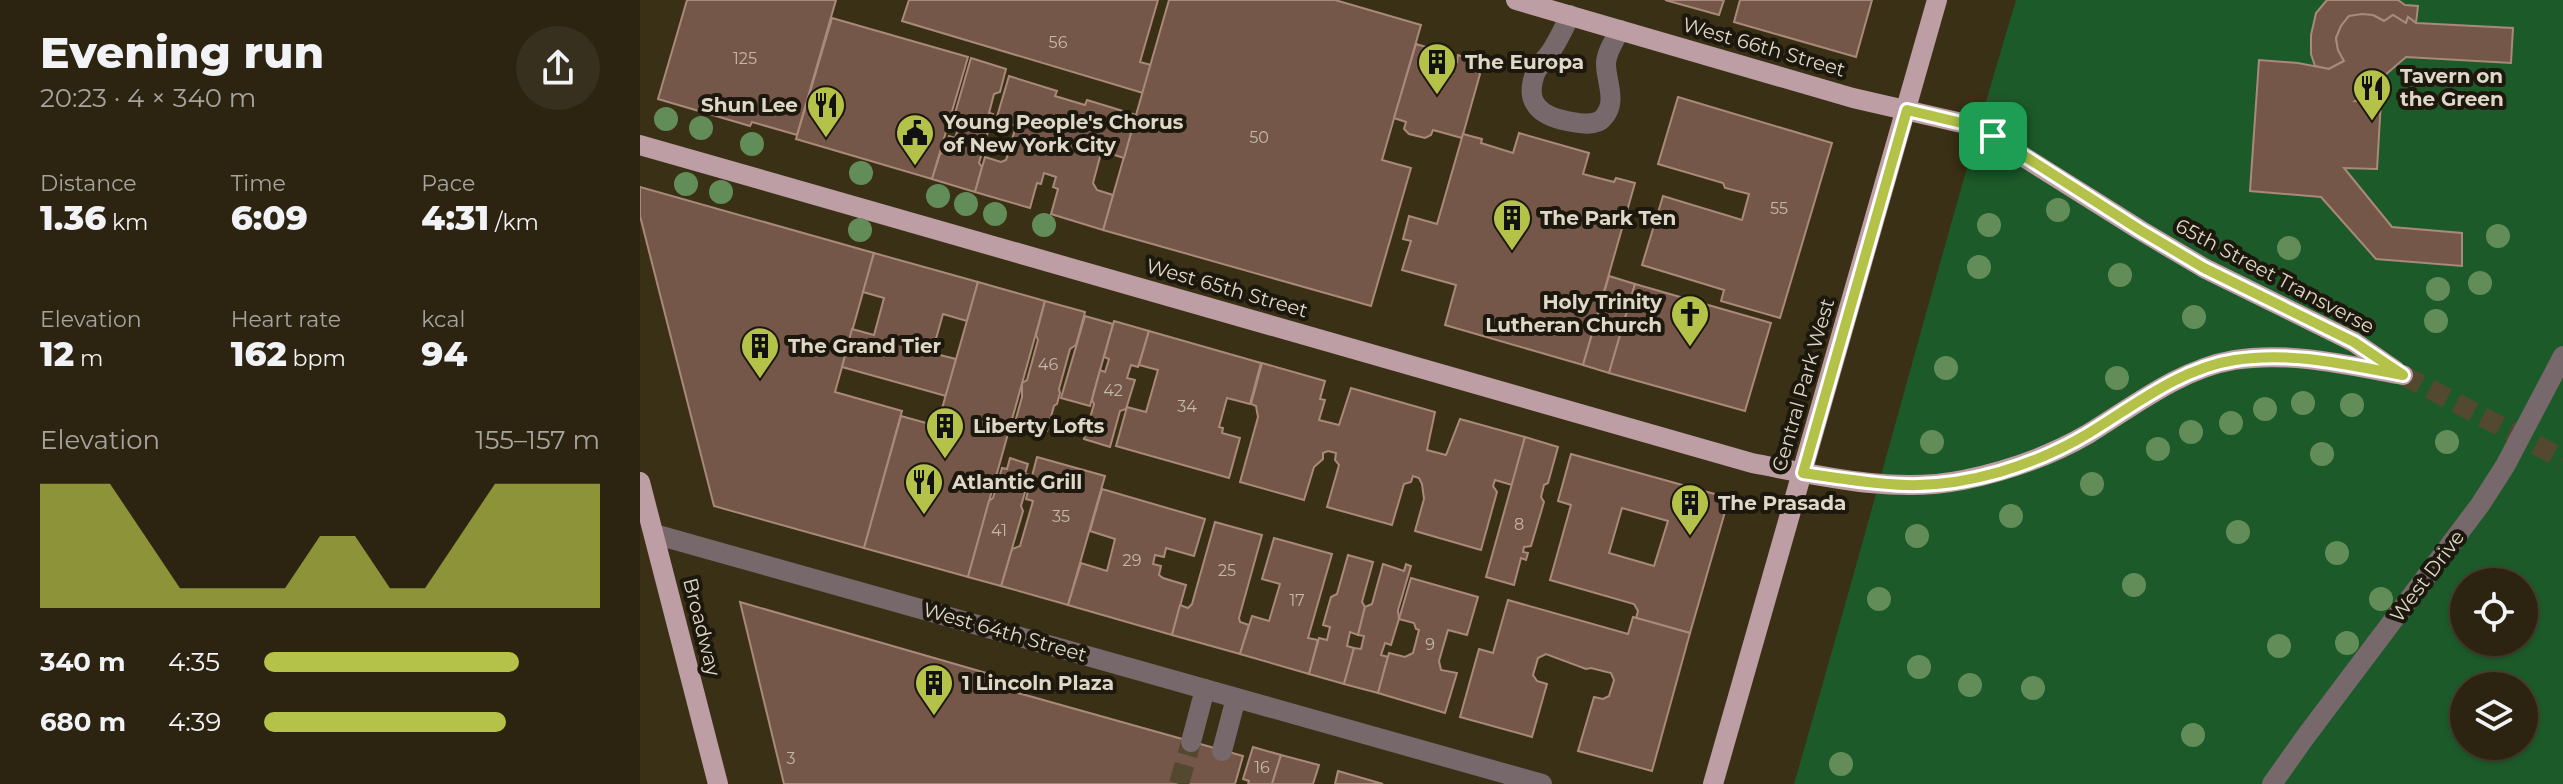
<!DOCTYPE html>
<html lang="en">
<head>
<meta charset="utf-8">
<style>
  body { margin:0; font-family:Montserrat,sans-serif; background:#38301e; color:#f1f3f6; height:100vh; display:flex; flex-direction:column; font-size:30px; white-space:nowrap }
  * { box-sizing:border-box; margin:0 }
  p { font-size:26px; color:#a6a49f }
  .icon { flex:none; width:44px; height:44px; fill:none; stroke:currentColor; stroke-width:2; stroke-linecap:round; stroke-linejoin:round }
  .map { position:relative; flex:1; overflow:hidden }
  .sheet { display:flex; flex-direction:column; background:#2c2410; width:640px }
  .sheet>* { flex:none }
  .tools { position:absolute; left:1810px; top:568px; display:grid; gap:16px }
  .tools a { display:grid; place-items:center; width:88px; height:88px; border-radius:50%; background:#2c2410; box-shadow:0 2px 6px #0004,0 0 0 2px #484130; font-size:40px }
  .pin { position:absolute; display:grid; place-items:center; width:68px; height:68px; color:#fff; margin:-34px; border-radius:16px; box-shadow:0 4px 12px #0006 }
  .round { display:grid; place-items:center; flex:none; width:84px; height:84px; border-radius:42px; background:#38301e }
  .head { display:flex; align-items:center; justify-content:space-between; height:136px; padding:0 40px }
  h1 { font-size:44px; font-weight:800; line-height:60px }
  .figures { display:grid; grid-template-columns:repeat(3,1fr); gap:12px; height:136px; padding:8px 40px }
  .figures div { display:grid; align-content:center }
  .figures b { font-size:34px; font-weight:800 }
  .figures small { font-size:22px; font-weight:400 }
  .figures p { font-size:22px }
  .chart { height:224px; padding:16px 40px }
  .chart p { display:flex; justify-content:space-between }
  .chart svg { width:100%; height:144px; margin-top:8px; fill:#b5c249; opacity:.7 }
  ul { padding:0 40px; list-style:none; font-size:26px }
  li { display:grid; grid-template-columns:128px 96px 1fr; align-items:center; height:60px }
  li i { height:20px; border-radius:10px; background:#b5c249 }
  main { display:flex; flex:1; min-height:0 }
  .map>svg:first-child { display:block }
  .green { fill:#1d5a29; fill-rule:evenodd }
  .building { fill:#745749; stroke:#a9897a; stroke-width:2; fill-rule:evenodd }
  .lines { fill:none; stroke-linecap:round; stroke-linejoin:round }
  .minor-tunnel { stroke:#534930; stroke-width:20; stroke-dasharray:20 10; stroke-linecap:butt }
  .major-tunnel { stroke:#534930; stroke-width:20; stroke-dasharray:20 10; stroke-linecap:butt }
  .minor { stroke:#77686b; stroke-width:20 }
  .major { stroke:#bd9ea5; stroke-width:20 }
  .tree { fill:#628d58 }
  .route-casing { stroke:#fff; stroke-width:16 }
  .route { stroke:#b5c249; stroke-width:10 }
  .labels { text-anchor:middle; stroke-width:8; stroke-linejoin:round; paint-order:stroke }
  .number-label { font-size:16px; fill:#c4b8a8 }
  .street-label { font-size:20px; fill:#dfd8c8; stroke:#1d180d }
  .poi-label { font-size:20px; font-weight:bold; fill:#dfd8c8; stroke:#1d180d; text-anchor:start }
</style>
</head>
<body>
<main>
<section class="sheet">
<div class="head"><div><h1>Evening run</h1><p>20:23 · 4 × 340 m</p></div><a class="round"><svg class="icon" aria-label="share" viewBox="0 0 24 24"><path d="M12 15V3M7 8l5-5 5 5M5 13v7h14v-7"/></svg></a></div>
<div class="figures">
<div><p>Distance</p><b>1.36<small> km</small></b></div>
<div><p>Time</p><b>6:09</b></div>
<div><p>Pace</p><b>4:31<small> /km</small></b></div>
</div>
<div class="figures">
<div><p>Elevation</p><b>12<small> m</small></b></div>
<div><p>Heart rate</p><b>162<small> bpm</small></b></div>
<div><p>kcal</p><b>94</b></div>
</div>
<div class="chart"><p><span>Elevation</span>155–157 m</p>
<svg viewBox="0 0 160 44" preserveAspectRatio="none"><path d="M0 44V6L10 6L20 6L30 22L40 38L50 38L60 38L70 38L80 22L90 22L100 38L110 38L120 22L130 6L140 6L150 6L160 6V44z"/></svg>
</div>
<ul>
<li><b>340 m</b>4:35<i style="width:76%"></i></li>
<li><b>680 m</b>4:39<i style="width:72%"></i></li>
</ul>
</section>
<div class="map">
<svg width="1923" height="784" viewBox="0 0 1923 784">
  <rect width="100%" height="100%" fill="#3a3015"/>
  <path class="green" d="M1376 0H1923V784H1154C1230 523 1298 260 1376 0ZM1824 582H1884V642H1824ZM1824 686H1884V746H1824Z"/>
  <g class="building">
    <polygon points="47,0 196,0 157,135 112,122 110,126 18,99"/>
    <polygon points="269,0 518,0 500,62 511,65 503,93 262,21"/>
    <polygon points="529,0 695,0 781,25 742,160 771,168 731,306 463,230"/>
    <polygon points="1025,0 1084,0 1079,15"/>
    <polygon points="1100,0 1232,0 1216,57 1094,22"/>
    <polygon points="1687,0 1758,0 1765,5 1778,6 1776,23 1768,17 1766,23 1753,15 1744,21 1733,15 1709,16 1701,26 1696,38 1698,50 1704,61 1689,69 1675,66 1671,54 1671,35 1676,13"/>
    <polygon points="1722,14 1733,15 1744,21 1753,15 1766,23 1768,17 1776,23 1873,28 1871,63 1766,57 1715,101 1741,101 1737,169 1704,168 1752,227 1822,233 1822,266 1736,259 1681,197 1610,191 1619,60 1658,63 1689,69 1704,61 1698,50 1696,38 1701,26 1709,16"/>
    <polygon points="192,18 328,57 292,179 156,139"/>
    <polygon points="776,44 803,52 802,58 817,62 818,55 833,60 840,74 822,138 793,130 791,135 785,138 769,134 764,129 766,122 754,118"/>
    <polygon points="331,58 366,69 360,92 354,94 349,113 353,114 339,163 342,167 335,192 292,179 300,154 304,152 309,136 315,138 318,129 311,127"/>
    <polygon points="369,76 417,91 415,96 445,105 447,100 496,115 484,158 468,153 460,157 453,183 457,190 473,195 463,230 411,214 418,189 413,187 416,177 404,173 401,184 397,183 390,208 335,192 345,157 361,162 366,160 376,126 356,120"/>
    <polygon points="1038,97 1192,143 1140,318 1081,301 1084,290 1002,265 1023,196 1102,220 1109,194 1085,188 1083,183 1018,164"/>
    <polygon points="879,133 949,153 943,174 974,182 976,178 995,183 943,365 805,325 816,285 762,270 771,241 763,239 769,216 797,224 823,134 842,139 841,143 873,153"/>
    <polygon points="0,187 234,253 195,392 262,411 224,548 74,506 0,216"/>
    <polygon points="234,253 338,282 327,321 303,314 292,353 316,359 306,396 202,367 212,329 234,335 244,298 223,292"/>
    <polygon points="969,276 995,284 969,373 943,365"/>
    <polygon points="338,282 405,301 328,577 224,548 261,416 297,426"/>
    <polygon points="995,284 1131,323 1105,411 969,373"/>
    <polygon points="405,301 445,312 436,345 430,349 419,389 420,393 417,404 414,406 407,431 375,422 382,397 382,383 387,380 398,340 396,335"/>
    <polygon points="445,316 473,324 450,406 421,398"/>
    <polygon points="474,321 509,331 498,367 491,365 487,378 495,380 486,409 480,411 470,447 444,439 454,404 452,400 460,370 465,372 469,359 464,357"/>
    <polygon points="509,331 621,363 610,404 587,398 579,427 583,428 582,433 600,438 589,478 476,446 487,407 506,412 518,370 499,365"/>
    <polygon points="622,363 685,381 680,399 685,400 679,420 699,425 711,388 795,412 787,450 806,455 820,419 885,437 872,485 855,480 853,486 857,492 841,550 775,531 784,499 782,484 779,478 773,476 771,482 764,484 752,525 687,507 699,465 695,460 696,453 688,451 683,453 683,459 674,467 664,500 600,482 618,417 616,406 611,404"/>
    <polygon points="885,437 918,447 908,483 904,485 901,497 904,502 891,546 884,547 883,552 888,553 886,560 881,558 874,585 846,577"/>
    <path d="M931 454 1089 498 1050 633 996 618 998 611 994 604 910 580 931 505 918 501ZM982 508 1028 521 1014 566 969 553Z"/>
    <polygon points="397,457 465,476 428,605 361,586 372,549 380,546 393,501 386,499"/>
    <polygon points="370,458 388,464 385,474 390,475 381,506 383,511 361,586 328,577 349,501 353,498 362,468 367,469"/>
    <polygon points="462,489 565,519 554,556 526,548 524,557 515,555 513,564 521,566 519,575 523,578 546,585 532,635 428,605 441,563 467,571 475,539 450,531"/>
    <polygon points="575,522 622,535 599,618 600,622 609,625 600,654 532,635 540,605 548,608 552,604"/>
    <polygon points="634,538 692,554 668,638 678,640 669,674 600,654 612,616 629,621 640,584 622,579"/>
    <polygon points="708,555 733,562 722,602 725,607 718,635 710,632 707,646 714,648 704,684 669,674 679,638 687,640 690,627 683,625 691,597 697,594"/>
    <polygon points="743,564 764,571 766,564 771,566 758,610 759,619 751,645 745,643 741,655 748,657 738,693 704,684 714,648 721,649 724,636 718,635 725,607 732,604"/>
    <polygon points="771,578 838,597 827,635 808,630 799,661 801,670 817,673 805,713 738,693 749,653 765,657 773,653 779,630 776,629 774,623 759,619"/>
    <polygon points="868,600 988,634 993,617 1050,633 1012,771 938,751 954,697 963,699 969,696 974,680 971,673 951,668 946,669 906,654 898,658 893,675 897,681 907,684 892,737 820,717 839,649 853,653"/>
    <polygon points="100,602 374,681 371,691 603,756 595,784 144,784"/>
    <polygon points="613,747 641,755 632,784 608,784 609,781 603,779"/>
    <polygon points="641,755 679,765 673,784 632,784"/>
    <polygon points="698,771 743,784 695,784"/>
  </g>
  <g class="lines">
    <polyline class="minor-tunnel" points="539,784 551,742"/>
    <polyline class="major-tunnel" points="1763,375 1923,459"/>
    <g class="minor">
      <path d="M930 15C925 26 920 37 913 48 908 57 899 64 895 74 884 103 901 116 927 121 938 123 955 127 963 118 978 102 966 82 966 64 966 52 975 40 980 30"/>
      <polyline points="14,534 902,784"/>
      <polyline points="551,742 565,689"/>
      <polyline points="582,751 596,698"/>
      <polyline points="1632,784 1666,736 1840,505 1865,466 1923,356"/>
    </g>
    <g class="major">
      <polyline points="876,0 1213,98 1326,124 1341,130 1500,230 1564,268 1714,342 1756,371"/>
      <path d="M0 145 1112 463C1181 476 1253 494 1323 480 1367 471 1410 456 1448 434 1494 406 1540 369 1594 360 1650 351 1708 365 1763 375"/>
      <polyline points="0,482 78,784"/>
      <polyline points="1073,784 1297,0"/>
    </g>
  </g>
  <g class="tree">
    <circle cx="26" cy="119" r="12"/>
    <circle cx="61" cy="128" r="12"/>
    <circle cx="112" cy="144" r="12"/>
    <circle cx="221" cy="173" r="12"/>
    <circle cx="46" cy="184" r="12"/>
    <circle cx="81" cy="192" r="12"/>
    <circle cx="298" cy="196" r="12"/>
    <circle cx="326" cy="204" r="12"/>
    <circle cx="1418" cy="210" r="12"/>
    <circle cx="355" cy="214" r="12"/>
    <circle cx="404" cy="225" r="12"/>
    <circle cx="1349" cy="225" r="12"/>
    <circle cx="220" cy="230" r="12"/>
    <circle cx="1858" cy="236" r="12"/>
    <circle cx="1649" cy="248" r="12"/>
    <circle cx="1339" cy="267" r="12"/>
    <circle cx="1480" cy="275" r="12"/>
    <circle cx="1840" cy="283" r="12"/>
    <circle cx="1798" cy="289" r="12"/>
    <circle cx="1554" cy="317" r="12"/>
    <circle cx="1796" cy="321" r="12"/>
    <circle cx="1306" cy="368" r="12"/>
    <circle cx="1477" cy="378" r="12"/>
    <circle cx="1663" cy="403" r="12"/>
    <circle cx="1712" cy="405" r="12"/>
    <circle cx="1625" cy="409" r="12"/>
    <circle cx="1591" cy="423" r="12"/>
    <circle cx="1551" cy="432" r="12"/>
    <circle cx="1292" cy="442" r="12"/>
    <circle cx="1807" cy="442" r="12"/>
    <circle cx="1518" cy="449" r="12"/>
    <circle cx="1682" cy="454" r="12"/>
    <circle cx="1452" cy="484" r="12"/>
    <circle cx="1371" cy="516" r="12"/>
    <circle cx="1598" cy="532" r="12"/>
    <circle cx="1277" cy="536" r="12"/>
    <circle cx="1697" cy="553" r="12"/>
    <circle cx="1494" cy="585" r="12"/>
    <circle cx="1239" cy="599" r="12"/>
    <circle cx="1741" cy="599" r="12"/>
    <circle cx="1707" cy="643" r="12"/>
    <circle cx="1639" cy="646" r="12"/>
    <circle cx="1279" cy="667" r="12"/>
    <circle cx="1330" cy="685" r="12"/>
    <circle cx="1393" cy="688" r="12"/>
    <circle cx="1553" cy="735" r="12"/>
    <circle cx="1201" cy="764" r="12"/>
  </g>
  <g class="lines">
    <g class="route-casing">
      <path id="route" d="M1267 110 1326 124 1353 136 1500 230 1564 268 1714 342 1763 375C1708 365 1651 351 1595 360 1541 368 1495 405 1449 433 1396 465 1327 487 1265 485 1231 484 1197 478 1163 473Z"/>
    </g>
    <use href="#route" class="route"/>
  </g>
  <defs>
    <g id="building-pin" transform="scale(2)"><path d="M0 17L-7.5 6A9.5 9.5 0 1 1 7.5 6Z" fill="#b5c249" stroke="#1d180d"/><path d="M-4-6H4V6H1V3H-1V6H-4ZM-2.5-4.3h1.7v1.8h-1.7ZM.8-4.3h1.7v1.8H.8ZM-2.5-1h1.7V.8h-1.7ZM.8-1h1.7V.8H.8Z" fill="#111"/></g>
    <g id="restaurant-pin" transform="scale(2)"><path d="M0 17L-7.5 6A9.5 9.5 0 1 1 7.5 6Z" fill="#b5c249" stroke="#1d180d"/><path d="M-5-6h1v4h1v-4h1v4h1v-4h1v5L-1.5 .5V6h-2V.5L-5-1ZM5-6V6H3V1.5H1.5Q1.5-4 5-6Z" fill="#111"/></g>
    <g id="civic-pin" transform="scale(2)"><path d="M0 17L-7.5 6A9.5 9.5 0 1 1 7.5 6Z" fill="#b5c249" stroke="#1d180d"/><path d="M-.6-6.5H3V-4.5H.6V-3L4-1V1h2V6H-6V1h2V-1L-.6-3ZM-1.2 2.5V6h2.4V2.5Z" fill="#111"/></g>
    <g id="church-pin" transform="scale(2)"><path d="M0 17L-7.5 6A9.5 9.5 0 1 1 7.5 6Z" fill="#b5c249" stroke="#1d180d"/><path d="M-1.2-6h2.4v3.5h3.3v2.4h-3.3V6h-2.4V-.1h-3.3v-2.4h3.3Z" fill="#111"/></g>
  </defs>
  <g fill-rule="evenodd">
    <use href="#building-pin" x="797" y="62"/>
    <use href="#restaurant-pin" x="1732" y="88"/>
    <use href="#restaurant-pin" x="186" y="105"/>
    <use href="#civic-pin" x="275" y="133"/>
    <use href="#building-pin" x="872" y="218"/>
    <use href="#church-pin" x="1050" y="314"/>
    <use href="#building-pin" x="120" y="346"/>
    <use href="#building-pin" x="305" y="426"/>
    <use href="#restaurant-pin" x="284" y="482"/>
    <use href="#building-pin" x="1050" y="503"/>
    <use href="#building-pin" x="294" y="683"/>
  </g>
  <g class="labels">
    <g class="number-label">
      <text x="418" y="48">56</text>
      <text x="105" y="64">125</text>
      <text x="619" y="143">50</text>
      <text x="1139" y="214">55</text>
      <text x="408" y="370">46</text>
      <text x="473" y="396">42</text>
      <text x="547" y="412">34</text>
      <text x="421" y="522">35</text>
      <text x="879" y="530">8</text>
      <text x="359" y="536">41</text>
      <text x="492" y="566">29</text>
      <text x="587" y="576">25</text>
      <text x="657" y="606">17</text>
      <text x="790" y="650">9</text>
      <text x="151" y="764">3</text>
      <text x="622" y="773">16</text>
    </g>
    <g class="street-label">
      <text transform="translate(1124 47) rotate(16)" y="7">West 66th Street</text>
      <text transform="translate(1635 276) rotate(28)" y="7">65th Street Transverse</text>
      <text transform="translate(587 288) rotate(16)" y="7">West 65th Street</text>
      <text transform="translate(1163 385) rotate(-74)" y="7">Central Park West</text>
      <text transform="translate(1787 576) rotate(-53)" y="7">West Drive</text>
      <text transform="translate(62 627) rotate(76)" y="7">Broadway</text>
      <text transform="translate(365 632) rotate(16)" y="7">West 64th Street</text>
    </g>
    <g class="poi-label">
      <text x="825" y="69">The Europa</text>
      <text x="1760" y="83">Tavern on<tspan x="1760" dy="23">the Green</tspan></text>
      <text x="158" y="112" text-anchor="end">Shun Lee</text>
      <text x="303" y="129">Young People's Chorus<tspan x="303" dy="23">of New York City</tspan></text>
      <text x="900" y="225">The Park Ten</text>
      <text x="1022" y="309" text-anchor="end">Holy Trinity<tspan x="1022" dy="23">Lutheran Church</tspan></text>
      <text x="148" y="353">The Grand Tier</text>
      <text x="333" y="433">Liberty Lofts</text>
      <text x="312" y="489">Atlantic Grill</text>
      <text x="1078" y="510">The Prasada</text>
      <text x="322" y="690">1 Lincoln Plaza</text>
    </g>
  </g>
</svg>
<div class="tools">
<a><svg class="icon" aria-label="locate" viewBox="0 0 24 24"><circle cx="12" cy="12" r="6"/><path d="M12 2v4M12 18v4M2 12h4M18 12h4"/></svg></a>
<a><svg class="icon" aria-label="layers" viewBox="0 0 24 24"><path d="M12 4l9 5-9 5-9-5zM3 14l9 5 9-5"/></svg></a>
</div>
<div class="pin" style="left:1353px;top:136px;background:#1e9e55"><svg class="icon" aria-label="arrive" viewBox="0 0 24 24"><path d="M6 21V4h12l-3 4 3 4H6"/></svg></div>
</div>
</main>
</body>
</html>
